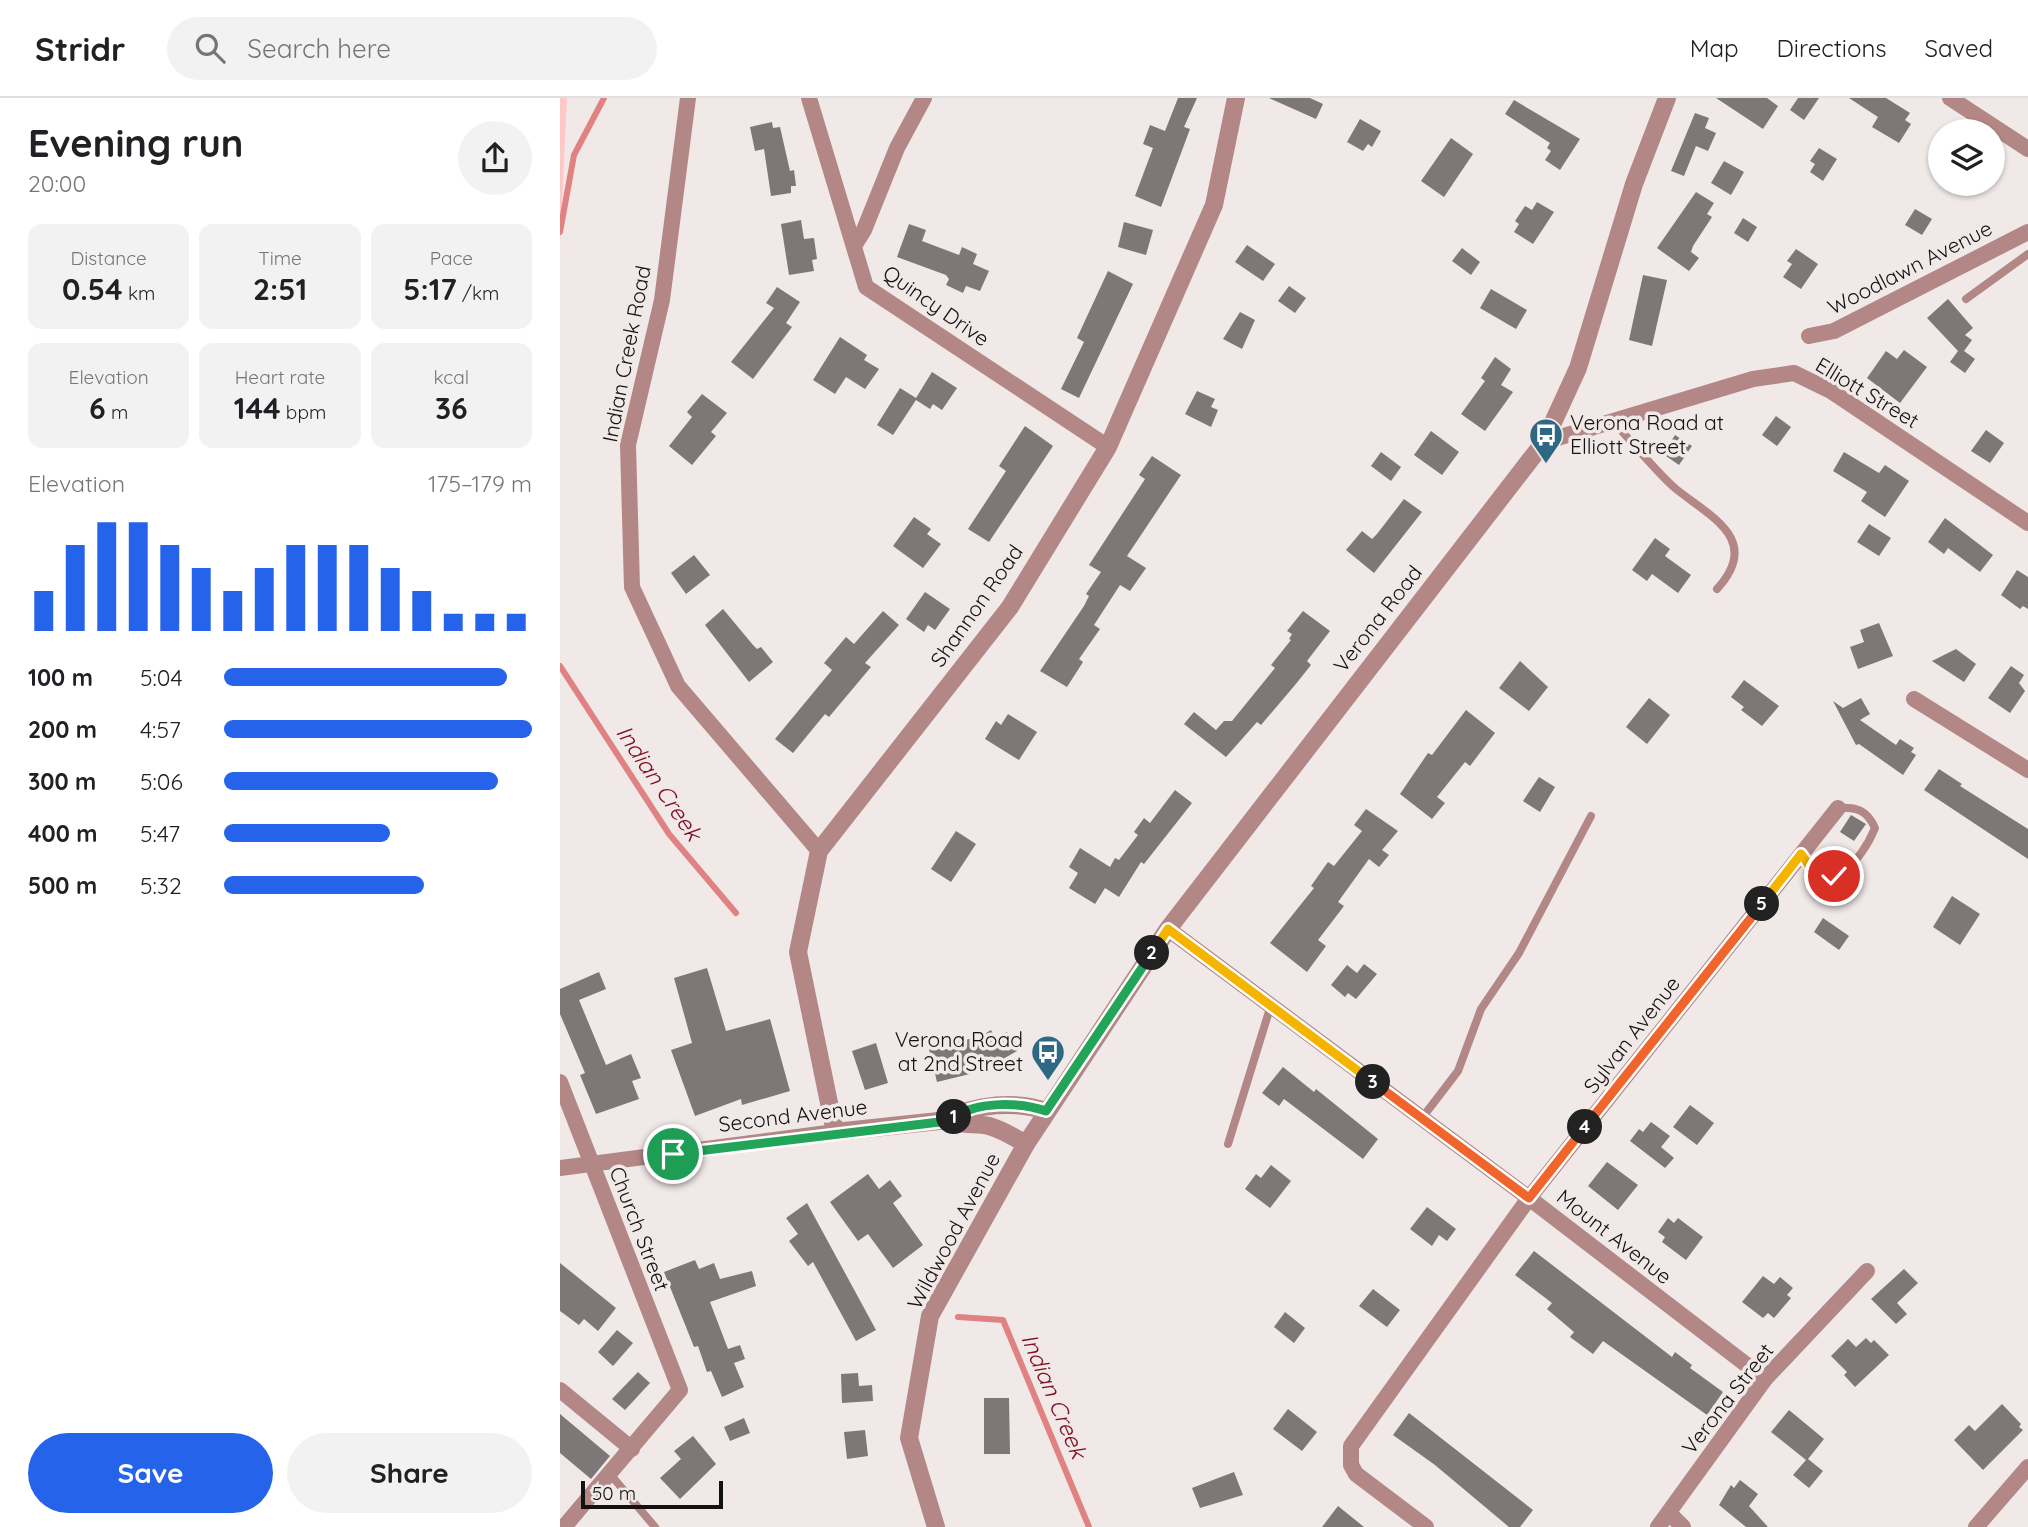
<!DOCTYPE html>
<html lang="en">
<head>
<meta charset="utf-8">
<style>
  body { margin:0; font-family:Quicksand,sans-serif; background:#f2f2f2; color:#202124; height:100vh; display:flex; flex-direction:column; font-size:26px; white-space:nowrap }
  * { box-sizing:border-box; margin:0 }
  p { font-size:23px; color:#757577 }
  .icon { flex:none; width:38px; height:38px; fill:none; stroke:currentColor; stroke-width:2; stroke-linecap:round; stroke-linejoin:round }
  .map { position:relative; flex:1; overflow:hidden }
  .drawer { display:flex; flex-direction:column; background:#fff; width:560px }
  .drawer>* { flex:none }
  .tools { position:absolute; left:1368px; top:21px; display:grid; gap:14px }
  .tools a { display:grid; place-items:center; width:77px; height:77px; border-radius:50%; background:#fff; box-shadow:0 2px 5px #0004; font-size:35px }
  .scale { position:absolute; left:21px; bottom:18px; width:142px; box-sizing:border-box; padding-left:7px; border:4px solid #141111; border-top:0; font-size:19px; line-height:24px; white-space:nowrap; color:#141111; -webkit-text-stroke:5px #f0e9e8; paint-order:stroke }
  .pin { position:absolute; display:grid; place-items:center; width:60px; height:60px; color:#fff; margin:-30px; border:4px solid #fff; border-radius:50%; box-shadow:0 2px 7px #0007 }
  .km { position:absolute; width:35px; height:35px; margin:-18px; border-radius:50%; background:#222; color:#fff; font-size:19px; line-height:35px; text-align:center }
  .round { display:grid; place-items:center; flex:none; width:74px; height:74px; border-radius:37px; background:#f2f2f2 }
  .head { display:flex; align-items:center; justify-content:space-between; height:119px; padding:0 28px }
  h1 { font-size:38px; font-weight:700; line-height:52px }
  .figures { display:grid; grid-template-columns:repeat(3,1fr); gap:10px; height:119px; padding:7px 28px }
  .figures div { display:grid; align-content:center; border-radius:14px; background:#f2f2f2; text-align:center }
  .figures b { font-size:30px; font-weight:700 }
  .figures small { font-size:19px; font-weight:400 }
  .figures p { font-size:19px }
  .chart { height:196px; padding:14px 28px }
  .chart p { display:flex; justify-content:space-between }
  .chart svg { width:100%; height:126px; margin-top:7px; stroke:#2563eb; stroke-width:6 }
  .primary-button { display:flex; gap:14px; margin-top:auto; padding:14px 28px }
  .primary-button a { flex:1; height:80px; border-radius:42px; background:#2563eb; color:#fff; font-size:28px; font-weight:700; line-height:80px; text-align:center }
  .primary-button a+a { background:#f2f2f2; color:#202124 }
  ul { padding:0 28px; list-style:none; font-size:23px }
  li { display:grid; grid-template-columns:112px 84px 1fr; align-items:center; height:52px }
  li i { height:18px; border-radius:9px; background:#2563eb }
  header { display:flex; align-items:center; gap:42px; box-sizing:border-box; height:98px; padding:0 35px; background:#fff; border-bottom:2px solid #e0e0e0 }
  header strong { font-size:33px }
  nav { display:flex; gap:38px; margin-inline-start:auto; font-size:24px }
  .search { width:490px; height:63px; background:#f2f2f2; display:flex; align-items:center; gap:18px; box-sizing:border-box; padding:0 24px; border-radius:38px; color:#757577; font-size:26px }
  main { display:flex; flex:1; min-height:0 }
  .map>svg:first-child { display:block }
  .green { fill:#fec8c7 }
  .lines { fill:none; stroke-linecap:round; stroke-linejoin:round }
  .stream { stroke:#e08182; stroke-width:6 }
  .building { fill:#7d7777 }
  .service { stroke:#b28786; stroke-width:8 }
  .minor { stroke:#b28786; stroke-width:16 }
  .tertiary { stroke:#b28786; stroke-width:18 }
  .split-1-casing { stroke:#fff; stroke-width:14 }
  .split-2-casing { stroke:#fff; stroke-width:14 }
  .split-3-casing { stroke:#fff; stroke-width:14 }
  .split-4-casing { stroke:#fff; stroke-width:14 }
  .split-5-casing { stroke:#fff; stroke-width:14 }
  .split-6-casing { stroke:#fff; stroke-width:14 }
  .split-1 { stroke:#22a559; stroke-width:9 }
  .split-2 { stroke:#22a559; stroke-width:9 }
  .split-3 { stroke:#f5b400; stroke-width:9 }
  .split-4 { stroke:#f0652b; stroke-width:9 }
  .split-5 { stroke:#f0652b; stroke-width:9 }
  .split-6 { stroke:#f5b400; stroke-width:9 }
  .labels { text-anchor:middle; stroke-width:7; stroke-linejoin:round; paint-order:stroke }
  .street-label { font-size:21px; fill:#141111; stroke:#f0e9e8 }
  .poi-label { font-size:21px; fill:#141111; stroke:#f0e9e8; text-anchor:start }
  .water-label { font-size:23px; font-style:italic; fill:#820e22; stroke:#f0e9e8 }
</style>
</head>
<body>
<header>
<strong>Stridr</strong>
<div class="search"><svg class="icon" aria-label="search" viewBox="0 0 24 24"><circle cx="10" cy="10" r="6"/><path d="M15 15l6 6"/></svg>Search here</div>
<nav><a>Map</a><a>Directions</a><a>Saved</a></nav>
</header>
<main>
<section class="drawer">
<div class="head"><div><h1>Evening run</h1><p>20:00</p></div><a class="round"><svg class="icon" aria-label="share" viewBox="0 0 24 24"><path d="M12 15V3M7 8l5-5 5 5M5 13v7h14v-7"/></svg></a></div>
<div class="figures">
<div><p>Distance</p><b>0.54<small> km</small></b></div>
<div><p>Time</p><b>2:51</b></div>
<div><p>Pace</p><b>5:17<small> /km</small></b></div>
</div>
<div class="figures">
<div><p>Elevation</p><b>6<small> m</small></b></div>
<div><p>Heart rate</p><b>144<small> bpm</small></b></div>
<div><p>kcal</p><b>36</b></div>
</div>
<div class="chart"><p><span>Elevation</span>175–179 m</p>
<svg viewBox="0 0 160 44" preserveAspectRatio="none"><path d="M5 44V30M15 44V14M25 44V6M35 44V6M45 44V14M55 44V22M65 44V30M75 44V22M85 44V14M95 44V14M105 44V14M115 44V22M125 44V30M135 44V38M145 44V38M155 44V38"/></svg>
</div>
<ul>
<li><b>100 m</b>5:04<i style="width:92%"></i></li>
<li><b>200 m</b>4:57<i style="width:100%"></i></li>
<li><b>300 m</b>5:06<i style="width:89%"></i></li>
<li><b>400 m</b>5:47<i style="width:54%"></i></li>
<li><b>500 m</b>5:32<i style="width:65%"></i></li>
</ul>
<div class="primary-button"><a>Save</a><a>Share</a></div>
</section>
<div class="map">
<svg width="1468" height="1429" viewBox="0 0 1468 1429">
  <rect width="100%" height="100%" fill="#f0e9e8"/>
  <polygon class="green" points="0,0 7,0 0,147"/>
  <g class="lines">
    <g class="stream">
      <polyline points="0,134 14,57 44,0"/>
      <polyline points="0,568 109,736 176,815"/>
      <polyline points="398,1219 443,1222 529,1429"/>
    </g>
  </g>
  <g class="building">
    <polygon points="618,0 637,0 624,29 630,31 601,109 575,98 593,50 583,46 590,27 605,33"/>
    <polygon points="709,0 750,0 763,6 756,21"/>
    <polygon points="1156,0 1207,0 1218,8 1203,31"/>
    <polygon points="1238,0 1259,0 1244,22 1230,12"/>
    <polygon points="1289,0 1326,0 1350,15 1345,22 1351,26 1339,45 1312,29 1318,19"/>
    <polygon points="954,2 1020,41 1000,72 985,62 991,53 987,50 990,45 945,16"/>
    <polygon points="1135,15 1149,20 1145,30 1156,35 1148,53 1136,48 1124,78 1111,73"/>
    <polygon points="800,21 821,33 812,49 808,46 803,53 787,44"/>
    <polygon points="212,24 213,30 220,29 230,73 234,72 236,88 231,88 231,95 211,98 204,51 195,53 190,29"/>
    <polygon points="891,40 913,56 884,99 861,83"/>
    <polygon points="1259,50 1277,61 1263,83 1250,74 1255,66 1250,63"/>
    <polygon points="1164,63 1184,74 1171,97 1151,85"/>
    <polygon points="1136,94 1154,105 1147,116 1152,119 1133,148 1131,154 1139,160 1129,173 1097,150"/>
    <polygon points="977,104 994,114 973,146 954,134 959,126 955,123 965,108 972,112"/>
    <polygon points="1355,111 1372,121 1362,137 1345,127"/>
    <polygon points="1183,120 1197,129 1188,144 1174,135"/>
    <polygon points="241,122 244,141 254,140 257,161 252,162 254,173 229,177 221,126"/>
    <polygon points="564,124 593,132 586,157 558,149"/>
    <polygon points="349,126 366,132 362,143 399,157 402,149 417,156 413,166 429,173 420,193 406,188 403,195 386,187 389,181 386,177 337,159"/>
    <polygon points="687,147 715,166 703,183 675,164"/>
    <polygon points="902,150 920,164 911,177 892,163"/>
    <polygon points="1236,151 1258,166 1241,191 1223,179 1232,166 1227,163"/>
    <polygon points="548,173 573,186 519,300 501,291 524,244 517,240"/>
    <polygon points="1083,177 1107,182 1092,248 1069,242"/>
    <polygon points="729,188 746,200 735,215 718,203"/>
    <polygon points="217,189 240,204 226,225 232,229 193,281 171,264 214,210 206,205"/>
    <polygon points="931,191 967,212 956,231 920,210"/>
    <polygon points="1388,201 1413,230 1405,237 1412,242 1404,253 1415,261 1405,275 1390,264 1398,253 1367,220"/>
    <polygon points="680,214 695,222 682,251 663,241"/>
    <polygon points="280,239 307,257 304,262 319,271 305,291 286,279 275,296 253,282"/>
    <polygon points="1344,252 1367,269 1340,305 1307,280 1326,253 1337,261"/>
    <polygon points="935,259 951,271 941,287 953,294 925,333 901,316 925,283 921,280"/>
    <polygon points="372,274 397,290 382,312 373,306 370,311 356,302 333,337 317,327 340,290 356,300"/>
    <polygon points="637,293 655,301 651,309 658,312 651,329 625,316"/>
    <polygon points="142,296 167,315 151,334 156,338 132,367 109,348 132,319 127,314"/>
    <polygon points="1216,318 1231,329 1217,348 1202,337"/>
    <polygon points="465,328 493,348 429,444 408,431 446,373 439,368"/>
    <polygon points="1426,332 1444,345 1430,365 1411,353"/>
    <polygon points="871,333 899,354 882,377 854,357"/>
    <polygon points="1115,337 1132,348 1119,367 1103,356"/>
    <polygon points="821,354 841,369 831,383 811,368"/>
    <polygon points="1284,354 1319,375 1325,367 1349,383 1325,419 1301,403 1307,394 1273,373"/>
    <polygon points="592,358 621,377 567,458 586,470 570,493 560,487 534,527 540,531 519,561 523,564 507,589 480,573 524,508 529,498 526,496 541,474 529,467 585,381 579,377"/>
    <polygon points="844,401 862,414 814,475 786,452 802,433 812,441 817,436"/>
    <polygon points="354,419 371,431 367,436 381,446 363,470 333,448"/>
    <polygon points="1385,420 1433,457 1420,474 1388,450 1384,456 1368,444"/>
    <polygon points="1309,426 1331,440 1319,458 1297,444"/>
    <polygon points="1095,440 1110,451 1105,458 1131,477 1118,495 1092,476 1087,483 1072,472"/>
    <polygon points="134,457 150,477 126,496 111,475"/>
    <polygon points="1457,472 1468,479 1468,511 1463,508 1460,511 1441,497"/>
    <polygon points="365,494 390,511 375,532 368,527 364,534 346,521"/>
    <polygon points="163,511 193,547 197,551 201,549 213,564 189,584 145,527"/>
    <polygon points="323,513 339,527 305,565 311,569 269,619 265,616 233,655 215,641 272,572 264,565 286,539 294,546"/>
    <polygon points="743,513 770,533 747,563 751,567 735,587 701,627 697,624 666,659 624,626 634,614 656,632 664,623 672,623 715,570 711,567 731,542 729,541 732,536 727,533"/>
    <polygon points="1319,525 1333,558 1298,571 1290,549 1304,544 1300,532"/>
    <polygon points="1396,551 1416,566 1404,584 1372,563"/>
    <polygon points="960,563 988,589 969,613 939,590"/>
    <polygon points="1451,568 1464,577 1459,585 1465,593 1450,615 1428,600"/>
    <polygon points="1184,582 1219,608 1202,628 1181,612 1184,609 1171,599"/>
    <polygon points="1089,600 1110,617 1087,646 1066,629"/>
    <polygon points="1301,600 1310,616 1300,622 1336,647 1340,641 1354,650 1351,654 1356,657 1343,677 1299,646 1296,647 1273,603 1283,610"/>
    <polygon points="906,612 935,635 910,668 905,664 877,699 885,705 872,721 840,696 868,655 872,657"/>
    <polygon points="448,616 477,634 459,662 425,641 436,623 441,627"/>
    <polygon points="1379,671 1402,686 1400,688 1468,731 1468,761 1364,692"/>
    <polygon points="979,679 995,689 980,714 963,703"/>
    <polygon points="615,692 632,705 584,766 581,764 559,799 545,790 535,806 509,790 518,775 509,769 520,750 550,769 555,760 559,762 578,737 574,734 584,720 590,725"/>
    <polygon points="806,711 838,733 822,752 829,757 819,769 809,761 778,804 784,808 758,842 766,848 747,874 710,845 754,790 751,788 768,764 774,768 802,733 794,727"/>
    <polygon points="1291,717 1306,726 1294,743 1280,734"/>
    <polygon points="396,733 416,746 391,784 371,771"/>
    <polygon points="1392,798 1420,816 1400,847 1373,829"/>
    <polygon points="1263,820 1289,838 1279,852 1254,834"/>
    <polygon points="804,866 817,876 796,901 788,895 785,899 771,887 787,867 797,875"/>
    <polygon points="147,870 166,933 210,921 230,993 182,1007 181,1001 135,1018 111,952 132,945 114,880"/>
    <polygon points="39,874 46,891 19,902 46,967 71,956 81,980 72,983 79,1001 36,1016 20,977 25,975 0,916 0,891"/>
    <polygon points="431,932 435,940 447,934 457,953 422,973 377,984 369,951 421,938"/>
    <polygon points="316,945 328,985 305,992 292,953"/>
    <polygon points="723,969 754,994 756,991 818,1041 803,1061 724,1001 719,1008 702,995"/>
    <polygon points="1130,1007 1154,1025 1137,1047 1113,1029"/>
    <polygon points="1091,1024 1110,1038 1101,1049 1114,1060 1105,1070 1070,1043 1079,1031 1083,1034"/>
    <polygon points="1047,1064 1078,1087 1058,1112 1028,1088"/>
    <polygon points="711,1067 731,1083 710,1110 685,1091 696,1076 701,1080"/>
    <polygon points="308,1076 319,1091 330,1082 342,1098 333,1105 363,1147 333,1170 308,1136 298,1143 270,1104"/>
    <polygon points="247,1105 316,1232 296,1243 253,1164 248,1168 229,1143 238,1136 226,1120"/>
    <polygon points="867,1109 896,1131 887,1143 879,1137 872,1148 850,1131"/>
    <polygon points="1108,1120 1114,1125 1118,1120 1143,1139 1126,1162 1102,1144 1105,1139 1098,1134"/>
    <polygon points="974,1153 1112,1259 1115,1254 1132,1267 1130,1270 1163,1294 1147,1317 1043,1243 1033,1256 1010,1239 1014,1234 987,1211 992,1205 955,1177"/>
    <polygon points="135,1162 139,1171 154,1165 160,1181 192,1173 196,1188 150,1204 168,1251 180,1247 185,1261 174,1265 184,1289 162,1299 151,1273 147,1274 138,1248 134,1249 104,1174"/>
    <polygon points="0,1165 56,1210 38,1233 24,1221 19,1227 0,1213"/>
    <polygon points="1344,1171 1358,1185 1337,1205 1347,1216 1336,1226 1311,1201"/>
    <polygon points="1203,1178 1214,1186 1220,1179 1233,1190 1227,1197 1231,1200 1214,1220 1208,1215 1203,1220 1182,1204"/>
    <polygon points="813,1191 840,1212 827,1229 799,1208"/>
    <polygon points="725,1214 745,1230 734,1245 714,1229"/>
    <polygon points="57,1232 73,1245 53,1268 38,1254"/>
    <polygon points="1306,1240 1311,1245 1314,1242 1329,1257 1295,1289 1284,1277 1287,1274 1271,1258 1288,1241 1296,1249"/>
    <polygon points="78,1274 90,1285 65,1312 52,1301"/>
    <polygon points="298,1275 299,1288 312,1287 313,1303 282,1305 281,1276"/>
    <polygon points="424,1300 449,1300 450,1356 424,1356"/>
    <polygon points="1442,1306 1461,1326 1459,1329 1463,1332 1423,1372 1394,1342 1409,1327 1415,1333"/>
    <polygon points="728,1311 757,1334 742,1353 713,1331"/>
    <polygon points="1229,1312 1264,1341 1248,1361 1263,1373 1249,1390 1233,1377 1246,1362 1211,1334"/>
    <polygon points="849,1315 973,1412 960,1429 949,1429 875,1367 833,1337"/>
    <polygon points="0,1316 50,1358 31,1381 0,1355"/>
    <polygon points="184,1320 190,1335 170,1343 164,1329"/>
    <polygon points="305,1332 308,1358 287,1361 284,1334"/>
    <polygon points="133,1338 156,1366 120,1401 100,1380 121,1361 114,1353"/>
    <polygon points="674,1374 683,1397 640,1410 632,1390"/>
    <polygon points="1180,1382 1198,1396 1189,1408 1208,1429 1186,1429 1159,1407 1171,1387 1174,1390"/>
    <polygon points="778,1408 804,1429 762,1429"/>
  </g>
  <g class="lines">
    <g class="service">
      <polyline points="1406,201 1468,156"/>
      <path d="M1052 323C1073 344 1095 373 1116 391 1151 419 1202 442 1157 491"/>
      <path d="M1241 756C1267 804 1302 762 1315 730 1307 712 1297 709 1278 710"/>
      <polyline points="862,1020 898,973 921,911 959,855 1031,718"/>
      <polyline points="668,1046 711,907"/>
      <polyline points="50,1376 95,1429"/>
    </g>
    <g class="minor">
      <polyline points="128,0 102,202 68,347 72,489 118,588 259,753"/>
      <polyline points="249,0 306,189 548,349"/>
      <polyline points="1390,0 1468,51"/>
      <polyline points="294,148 304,132 337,50 364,0"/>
      <polyline points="1249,238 1274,233 1468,134"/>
      <polyline points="984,344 1193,281 1234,275 1271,293 1468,425"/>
      <polyline points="1354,601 1468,672"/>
      <polyline points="608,831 969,1100 1205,1281"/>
      <polyline points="0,984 120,1292 4,1429"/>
      <polyline points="0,1070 275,1034"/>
      <polyline points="0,1292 72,1351"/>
      <polyline points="1109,1415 1123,1429"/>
      <polyline points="866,1429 796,1376 791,1367 791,1348 969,1100 1278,710"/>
      <polyline points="1098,1429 1205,1281 1307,1173"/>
      <polyline points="1416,1429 1468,1369"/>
    </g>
    <g class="tertiary">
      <path d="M486 1013C456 1003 416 1005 388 1022L275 1034 238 854 259 753 450 509 548 349 654 107 676 0"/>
      <path d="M388 1022C402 1028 415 1025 429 1028 443 1032 454 1039 466 1046"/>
      <polyline points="376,1429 349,1340 370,1218 466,1046 608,831 984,344 1018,270 1074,86 1107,0"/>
    </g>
  </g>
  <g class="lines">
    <g class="split-1-casing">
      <polyline id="split-1" points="113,1056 388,1023 394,1019"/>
    </g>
    <g class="split-2-casing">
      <path id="split-2" d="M394 1019C419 1003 460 1004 486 1013L592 855"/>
    </g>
    <g class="split-3-casing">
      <polyline id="split-3" points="592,855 608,831 813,984"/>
    </g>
    <g class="split-4-casing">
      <polyline id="split-4" points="813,984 969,1100 1025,1029"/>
    </g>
    <g class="split-5-casing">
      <polyline id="split-5" points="1025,1029 1202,806"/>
    </g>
    <g class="split-6-casing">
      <polyline id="split-6" points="1202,806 1241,756 1251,770 1274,778"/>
    </g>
    <use href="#split-1" class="split-1"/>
    <use href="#split-2" class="split-2"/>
    <use href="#split-3" class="split-3"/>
    <use href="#split-4" class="split-4"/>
    <use href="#split-5" class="split-5"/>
    <use href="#split-6" class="split-6"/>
  </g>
  <defs>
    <g id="bus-pin" transform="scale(1.75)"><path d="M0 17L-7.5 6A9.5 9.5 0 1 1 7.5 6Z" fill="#2f6882" stroke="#f0e9e8"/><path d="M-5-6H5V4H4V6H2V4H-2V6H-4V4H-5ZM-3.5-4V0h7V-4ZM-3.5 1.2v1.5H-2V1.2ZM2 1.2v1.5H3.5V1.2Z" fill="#fff"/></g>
  </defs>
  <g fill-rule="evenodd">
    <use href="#bus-pin" x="986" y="337"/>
    <use href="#bus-pin" x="488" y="954"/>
  </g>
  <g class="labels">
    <g class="street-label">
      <text transform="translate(1350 170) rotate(-27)" y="7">Woodlawn Avenue</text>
      <text transform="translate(376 208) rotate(35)" y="7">Quincy Drive</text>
      <text transform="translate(67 256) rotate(-79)" y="7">Indian Creek Road</text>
      <text transform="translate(1307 295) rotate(31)" y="7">Elliott Street</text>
      <text transform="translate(417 508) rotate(-55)" y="7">Shannon Road</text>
      <text transform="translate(818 521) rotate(-52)" y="7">Verona Road</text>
      <text transform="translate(1072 937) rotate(-52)" y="7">Sylvan Avenue</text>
      <text transform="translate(233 1018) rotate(-7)" y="7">Second Avenue</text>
      <text transform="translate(79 1131) rotate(69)" y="7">Church Street</text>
      <text transform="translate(394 1133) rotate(-62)" y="7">Wildwood Avenue</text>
      <text transform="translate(1054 1139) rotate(38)" y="7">Mount Avenue</text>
      <text transform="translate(1168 1301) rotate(-52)" y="7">Verona Street</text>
    </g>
    <g class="poi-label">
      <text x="1010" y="332">Verona Road at<tspan x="1010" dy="24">Elliott Street</tspan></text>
      <text x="463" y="949" text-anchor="end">Verona Road<tspan x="463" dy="24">at 2nd Street</tspan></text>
    </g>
    <g class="water-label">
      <text transform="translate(99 685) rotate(56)" y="8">Indian Creek</text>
      <text transform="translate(494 1298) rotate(67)" y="8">Indian Creek</text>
    </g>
  </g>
</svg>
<div class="tools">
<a><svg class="icon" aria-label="layers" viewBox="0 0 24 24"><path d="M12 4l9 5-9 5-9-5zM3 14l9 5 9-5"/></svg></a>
</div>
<div class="scale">50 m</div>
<div class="pin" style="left:113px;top:1056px;background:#1e9e55"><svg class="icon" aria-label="arrive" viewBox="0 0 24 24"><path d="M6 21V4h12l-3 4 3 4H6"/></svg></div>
<div class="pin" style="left:1274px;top:778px;background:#d93025"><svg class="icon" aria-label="check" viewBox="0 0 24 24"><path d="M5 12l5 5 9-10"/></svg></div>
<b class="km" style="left:394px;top:1019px">1</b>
<b class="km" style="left:592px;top:855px">2</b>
<b class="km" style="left:813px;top:984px">3</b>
<b class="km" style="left:1025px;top:1029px">4</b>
<b class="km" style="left:1202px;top:806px">5</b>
</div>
</main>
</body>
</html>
